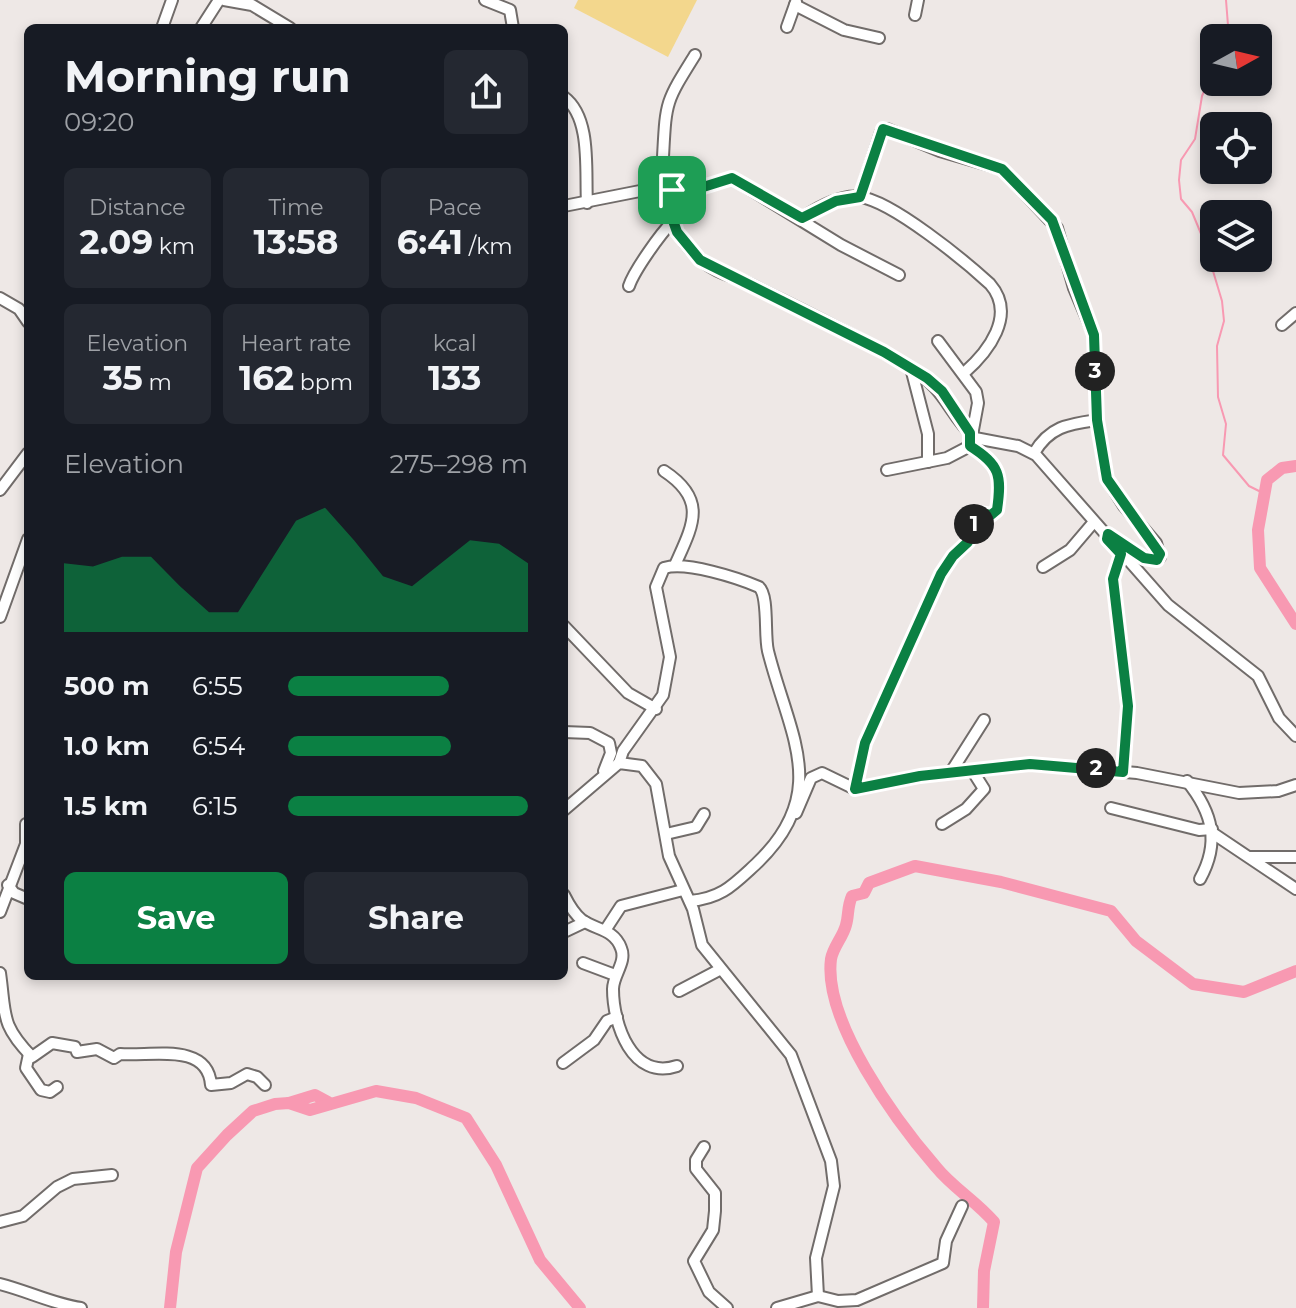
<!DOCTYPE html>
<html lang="en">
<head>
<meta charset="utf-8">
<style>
  body { margin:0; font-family:Montserrat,sans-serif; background:#242831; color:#f1f3f6; height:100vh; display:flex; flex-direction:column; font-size:30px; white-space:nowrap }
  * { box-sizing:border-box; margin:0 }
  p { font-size:26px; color:#9ea1a6 }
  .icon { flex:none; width:44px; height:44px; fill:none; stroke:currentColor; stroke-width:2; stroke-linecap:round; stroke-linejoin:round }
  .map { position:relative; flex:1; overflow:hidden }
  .side { position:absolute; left:24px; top:24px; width:544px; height:956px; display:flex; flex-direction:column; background:#171b24; border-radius:12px; box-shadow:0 4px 12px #0003 }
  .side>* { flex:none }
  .needle { width:52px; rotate:82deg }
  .controls { position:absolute; left:1200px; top:24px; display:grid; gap:16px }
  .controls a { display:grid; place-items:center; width:72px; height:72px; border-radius:12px; background:#171b24; box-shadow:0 4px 12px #0003; font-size:40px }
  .pin { position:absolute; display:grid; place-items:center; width:68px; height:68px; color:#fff; margin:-34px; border-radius:16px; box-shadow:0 4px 12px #0006 }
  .km { position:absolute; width:40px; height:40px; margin:-20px; border-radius:50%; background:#222; color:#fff; font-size:22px; line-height:40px; text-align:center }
  .round { display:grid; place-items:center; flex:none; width:84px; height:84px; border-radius:12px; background:#242831 }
  .summary { display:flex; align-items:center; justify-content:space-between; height:136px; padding:0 40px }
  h1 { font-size:44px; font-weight:700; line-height:60px }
  .figures { display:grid; grid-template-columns:repeat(3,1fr); gap:12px; height:136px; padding:8px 40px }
  .figures div { display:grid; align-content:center; border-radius:12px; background:#242831; text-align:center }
  .figures b { font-size:34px; font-weight:700 }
  .figures small { font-size:22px; font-weight:400 }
  .figures p { font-size:22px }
  .chart { height:224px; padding:16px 40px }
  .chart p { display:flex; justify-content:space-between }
  .chart svg { width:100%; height:144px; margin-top:8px; fill:#0b8043; opacity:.7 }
  .primary-button { display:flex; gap:16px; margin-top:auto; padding:16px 40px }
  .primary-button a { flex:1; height:92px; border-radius:12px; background:#0b8043; color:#fff; font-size:32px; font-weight:700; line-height:92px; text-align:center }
  .primary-button a+a { background:#242831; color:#f1f3f6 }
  ul { padding:0 40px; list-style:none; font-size:26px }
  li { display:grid; grid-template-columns:128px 96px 1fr; align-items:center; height:60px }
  li i { height:20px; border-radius:10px; background:#0b8043 }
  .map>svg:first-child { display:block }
  .pitch { fill:#f3d78d }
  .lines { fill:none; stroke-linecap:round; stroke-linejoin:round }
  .stream { stroke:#f899b2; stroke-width:2 }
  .river { stroke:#f899b2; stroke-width:12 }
  .minor-casing { stroke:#716c6a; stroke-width:14 }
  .minor { stroke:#fff; stroke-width:10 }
  .route-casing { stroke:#fff; stroke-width:16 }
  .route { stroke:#0b8043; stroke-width:10 }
</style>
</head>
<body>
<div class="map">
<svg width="1296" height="1308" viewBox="0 0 1296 1308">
  <rect width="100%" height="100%" fill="#eee8e6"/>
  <polygon class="pitch" points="578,0 697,0 668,57 574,8"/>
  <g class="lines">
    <g class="stream">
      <polyline points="1226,0 1229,38"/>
      <polyline points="1214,68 1202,96 1195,139 1181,160 1179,180 1181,199 1192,212 1204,241 1222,301 1224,321 1217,346 1218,397 1226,424 1223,455 1249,486 1265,494"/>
    </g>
    <g class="river">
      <polyline points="1296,466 1282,468 1267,480 1258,530 1260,568 1296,624"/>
      <polyline points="289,1103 315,1095 328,1102"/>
      <polyline points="170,1308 176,1252 197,1168 227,1135 253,1111 275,1104 289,1103 310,1110 376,1091 416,1098 466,1118 496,1165 540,1260 580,1308"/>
      <path d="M983 1308 984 1271 994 1222C976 1201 953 1188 936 1167 896 1121 823 1021 831 959 833 947 843 937 846 925 849 915 847 907 852 896L864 893 869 883 915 866 1001 882 1111 911 1136 941 1193 984 1244 992 1296 971"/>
    </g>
    <g class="minor-casing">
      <g id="minor">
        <polyline points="224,0 252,5 290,28"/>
        <polyline points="485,0 510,10 513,28"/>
        <polyline points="795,5 844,30 879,38"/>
        <polyline points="915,15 918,0"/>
        <polyline points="787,27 796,2"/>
        <polyline points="162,28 172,0"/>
        <polyline points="201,28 219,0"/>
        <path d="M695 55C665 103 666 101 663 157 660 196 671 235 702 261 716 273 736 277 752 285 804 311 859 337 909 367 947 389 948 414 975 438L1018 446 1036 455 1168 605 1258 676 1279 718 1296 736"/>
        <path d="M564 97C592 118 585 171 587 203"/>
        <polyline points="860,197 881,132 887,129 940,151 1002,169 1057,228 1074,288 1094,335 1097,420 1107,479 1124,506 1156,543 1160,557 1144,558 1108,535"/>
        <polyline points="564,206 640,191 700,188 732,178 841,245 899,275"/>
        <path d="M802 218C817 208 842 194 860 197 892 201 965 261 990 284 1017 315 988 352 964 373"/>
        <path d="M629 286C634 271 660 234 673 221"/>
        <polyline points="0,298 19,309 28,322"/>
        <polyline points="1282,325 1296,313"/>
        <polyline points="911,368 928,434 928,462"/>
        <path d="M1034 453C1050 426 1069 424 1097 420"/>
        <polyline points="887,470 947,458 970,446 978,403 976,392 938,341"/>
        <path d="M664 471C708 500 693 525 675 565"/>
        <polyline points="0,490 28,453"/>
        <polyline points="1121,554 1113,579 1128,706 1123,772"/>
        <polyline points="1043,567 1070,550 1093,523"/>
        <polyline points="0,617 28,539"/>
        <polyline points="564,626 628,693 656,709"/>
        <polyline points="564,732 590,733 609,743 611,753 604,771"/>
        <path d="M619 763 623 751 663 695 670 657 656 587 664 568C686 561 738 578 759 587 769 596 764 635 768 651 789 735 832 792 756 864 733 885 722 898 690 901"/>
        <polyline points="951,772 984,720"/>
        <path d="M1187 781C1213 813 1220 843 1200 879"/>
        <path d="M855 789 865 743 941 574 953 556 968 542 979 513 991 515 997 510C1002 474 1000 466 970 446"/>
        <polyline points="1111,808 1199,830 1212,829"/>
        <polyline points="564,810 619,763 642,766 656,784 669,856 693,909 702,945 791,1055 831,1161 834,1186 816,1258 818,1296"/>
        <polyline points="796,813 811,778 822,773 855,789 920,776 1030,764 1137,773 1239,793 1278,791 1296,785"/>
        <polyline points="942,824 966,809 984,789 972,770"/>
        <polyline points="666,834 696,827 704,814"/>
        <polyline points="1214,834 1296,889"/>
        <polyline points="1250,857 1296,857"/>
        <polyline points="8,885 14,893 28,899"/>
        <path d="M564 895C569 905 574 914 582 920 596 930 614 929 621 948 627 962 613 975 613 989 613 1024 632 1081 677 1066"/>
        <polyline points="0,912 26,844 26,824"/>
        <polyline points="606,929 621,906 683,890"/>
        <polyline points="564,932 585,922"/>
        <polyline points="583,963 615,975"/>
        <path d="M0 973C6 1015 0 1024 32 1057L52 1043 75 1047 77 1052 97 1049 114 1058 120 1054C149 1057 208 1041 211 1085L231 1083 247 1074 257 1077 265 1085"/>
        <polyline points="679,991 719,970"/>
        <polyline points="29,1054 26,1068 41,1090 50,1092 57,1087"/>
        <polyline points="563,1063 594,1040 607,1021 617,1017"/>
        <polyline points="704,1147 696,1160 696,1169 715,1193 715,1211 713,1230 694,1261 709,1292 727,1308"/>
        <polyline points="0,1222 23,1216 57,1187 73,1179 112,1175"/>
        <path d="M0 1284C28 1291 53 1304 81 1308"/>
        <polyline points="777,1308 818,1296 838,1301 857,1300 943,1263 946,1241 962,1206"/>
      </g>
    </g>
    <use href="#minor" class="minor"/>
  </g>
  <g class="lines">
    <g class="route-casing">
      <path id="route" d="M883 129 1002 169 1052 220 1094 335 1097 420 1107 479 1160 554 1157 560 1144 558 1108 534 1107 539 1121 554 1113 579 1128 706 1123 772 1030 764 920 776 855 789 865 743 941 574 953 556 968 542 979 513 991 515 997 510C1002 475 1000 465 970 446V433L942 391 927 378 884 352 700 260 677 232 663 192 700 188 732 178 802 218 836 201 860 197Z"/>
    </g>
    <use href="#route" class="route"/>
  </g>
</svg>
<div class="controls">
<a><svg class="needle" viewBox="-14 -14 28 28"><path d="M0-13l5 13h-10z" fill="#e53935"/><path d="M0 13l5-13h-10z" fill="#9ea1a6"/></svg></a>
<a><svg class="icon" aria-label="locate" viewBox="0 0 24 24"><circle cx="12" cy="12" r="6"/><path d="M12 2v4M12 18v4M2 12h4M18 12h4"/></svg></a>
<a><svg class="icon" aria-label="layers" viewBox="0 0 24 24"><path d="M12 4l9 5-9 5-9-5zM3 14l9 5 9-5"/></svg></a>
</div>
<div class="pin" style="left:672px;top:190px;background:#1e9e55"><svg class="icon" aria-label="arrive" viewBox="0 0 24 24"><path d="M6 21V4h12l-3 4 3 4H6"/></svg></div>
<b class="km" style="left:974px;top:524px">1</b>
<b class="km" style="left:1096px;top:768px">2</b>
<b class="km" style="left:1095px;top:371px">3</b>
<section class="side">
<div class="summary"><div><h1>Morning run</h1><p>09:20</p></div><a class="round"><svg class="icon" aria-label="share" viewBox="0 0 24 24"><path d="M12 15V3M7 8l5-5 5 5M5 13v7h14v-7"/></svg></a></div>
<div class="figures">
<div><p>Distance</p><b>2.09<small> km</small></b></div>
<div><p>Time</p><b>13:58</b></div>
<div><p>Pace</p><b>6:41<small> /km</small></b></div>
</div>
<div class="figures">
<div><p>Elevation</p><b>35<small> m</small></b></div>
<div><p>Heart rate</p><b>162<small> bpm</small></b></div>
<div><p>kcal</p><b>133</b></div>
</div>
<div class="chart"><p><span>Elevation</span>275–298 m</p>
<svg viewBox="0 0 160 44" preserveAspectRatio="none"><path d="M0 44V23L10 24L20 21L30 21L40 30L50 38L60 38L70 24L80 10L90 6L100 16L110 27L120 30L130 23L140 16L150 17L160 23V44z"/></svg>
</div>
<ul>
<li><b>500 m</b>6:55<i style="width:67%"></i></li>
<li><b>1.0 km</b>6:54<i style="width:68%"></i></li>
<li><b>1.5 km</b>6:15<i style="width:100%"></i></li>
</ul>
<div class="primary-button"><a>Save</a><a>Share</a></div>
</section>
</div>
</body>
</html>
